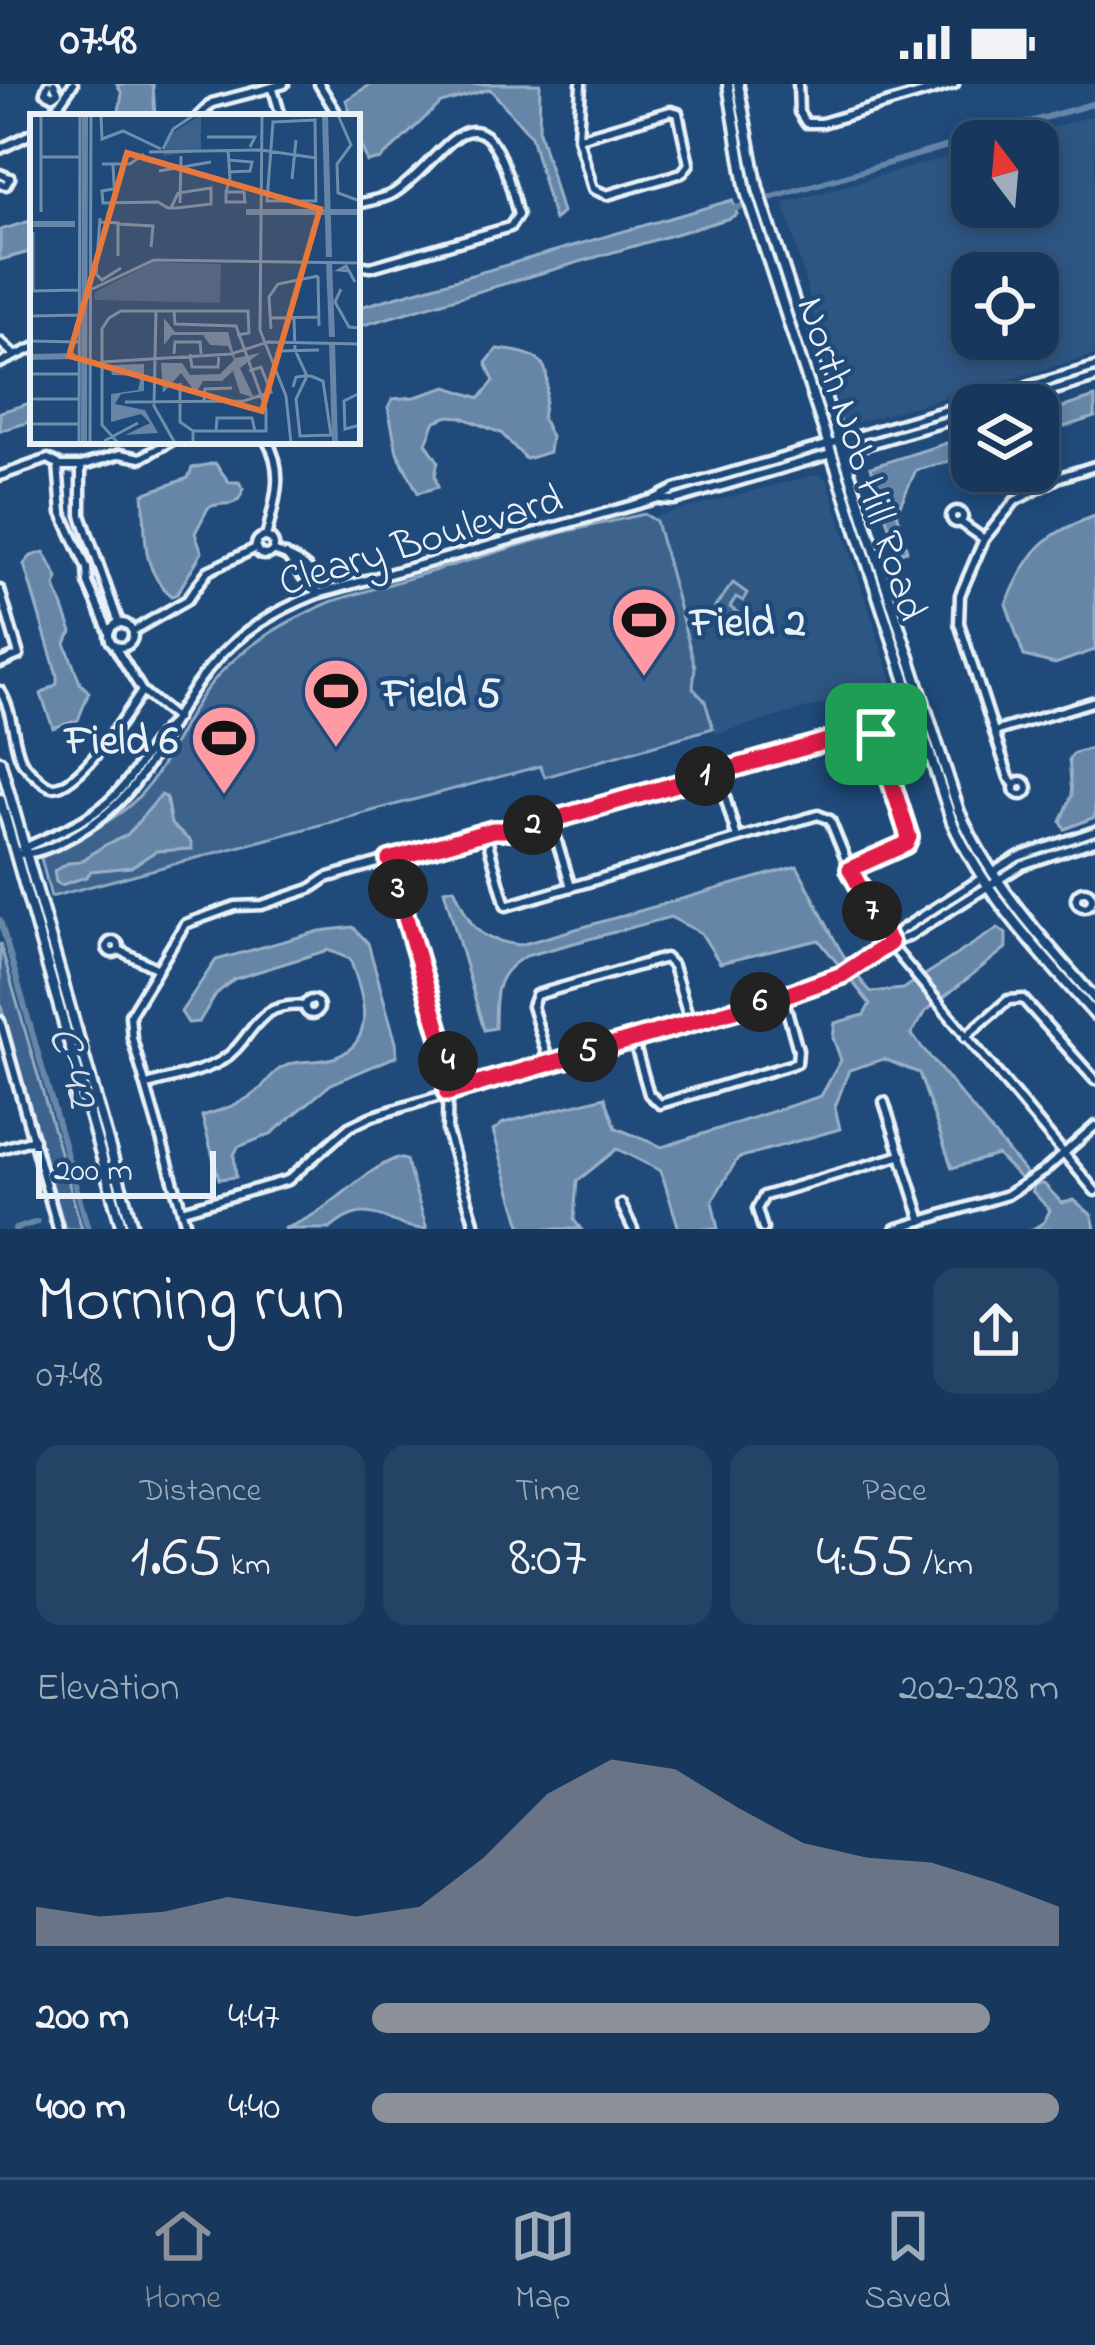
<!DOCTYPE html>
<html lang="en">
<head>
<meta charset="utf-8">
<style>
  body { margin:0; font-family:"Indie Flower",sans-serif; background:#244365; color:#f1f3f6; height:100vh; display:flex; flex-direction:column; font-size:45px; white-space:nowrap }
  * { box-sizing:border-box; margin:0 }
  p { font-size:39px; color:#9eacbb }
  .icon { flex:none; width:66px; height:66px; fill:none; stroke:currentColor; stroke-width:2; stroke-linecap:round; stroke-linejoin:round }
  .map { position:relative; height:1145px; overflow:hidden }
  .panel { display:flex; flex-direction:column; background:#17385c; flex:1 }
  .panel>* { flex:none }
  .needle { width:78px; rotate:344deg }
  .fabs { position:absolute; left:951px; top:36px; display:grid; gap:24px }
  .fabs a { display:grid; place-items:center; width:108px; height:108px; border-radius:24px; background:#17385c; box-shadow:0 6px 18px #0003,0 0 0 3px #365272; font-size:60px }
  .scale { position:absolute; left:36px; bottom:30px; width:180px; box-sizing:border-box; padding-left:12px; border:6px solid #e8f1f8; border-top:0; font-size:33px; line-height:42px; white-space:nowrap; color:#e8f1f8; -webkit-text-stroke:9px #1f4a7a; paint-order:stroke }
  .pin { position:absolute; display:grid; place-items:center; width:102px; height:102px; color:#fff; margin:-51px; border-radius:24px; box-shadow:0 6px 18px #0006 }
  .km { position:absolute; width:60px; height:60px; margin:-30px; border-radius:50%; background:#222; color:#fff; font-size:33px; line-height:60px; text-align:center }
  .round { display:grid; place-items:center; flex:none; width:126px; height:126px; border-radius:24px; background:#244365 }
  .headline { display:flex; align-items:center; justify-content:space-between; height:204px; padding:0 36px }
  h1 { font-size:66px; font-weight:600; line-height:90px }
  .stats { display:grid; grid-template-columns:repeat(3,1fr); gap:18px; height:204px; padding:12px 36px }
  .stats div { display:grid; align-content:center; border-radius:24px; background:#244365; text-align:center }
  .stats b { font-size:60px; font-weight:600 }
  .stats small { font-size:33px; font-weight:400 }
  .stats p { font-size:33px }
  .chart { height:336px; padding:24px 36px }
  .chart p { display:flex; justify-content:space-between }
  .chart svg { width:100%; height:216px; margin-top:12px; fill:#8c9099; opacity:.7 }
  ul { padding:0 36px; list-style:none; font-size:39px }
  li { display:grid; grid-template-columns:192px 144px 1fr; align-items:center; height:90px }
  li i { height:30px; border-radius:15px; background:#8c9099 }
  .status { display:flex; justify-content:space-between; align-items:center; height:84px; padding:0 60px; background:#17385c; direction:ltr }
  .status svg { height:33px; fill:currentColor }
  .dock { display:flex; justify-content:space-around; align-items:center; height:168px; border-top:3px solid #365272; background:#17385c; font-size:33px; color:#9eacbb }
  .dock a { display:grid; justify-items:center; gap:6px }
  .dock .selected { color:#8c9099 }
  .map>svg:first-child { display:block }
  .built { fill:#2e5683; fill-rule:evenodd }
  .green { fill:#3c628c; stroke:#92aac2; stroke-width:3 }
  .water { fill:#6685a7; stroke:#9ab0c7; stroke-width:3 }
  .lines { fill:none; stroke-linecap:round; stroke-linejoin:round }
  .canal { stroke:#6685a7; stroke-width:6 }
  .minor-casing { stroke:#e8f1f8; stroke-width:15 }
  .tertiary-casing { stroke:#e8f1f8; stroke-width:15 }
  .secondary-casing { stroke:#e8f1f8; stroke-width:16 }
  .minor { stroke:#1f4a7a; stroke-width:6 }
  .tertiary { stroke:#1f4a7a; stroke-width:6 }
  .secondary { stroke:#1f4a7a; stroke-width:8 }
  .route-casing { stroke:#fff; stroke-width:24 }
  .route { stroke:#e11d48; stroke-width:15 }
  .labels { text-anchor:middle; stroke-width:9; stroke-linejoin:round; paint-order:stroke }
  .street-label { font-size:42px; fill:#e8f1f8; stroke:#1f4a7a }
  .poi-label { font-size:42px; font-weight:bold; fill:#e8f1f8; stroke:#1f4a7a; text-anchor:start }
  .water-label { font-size:45px; font-style:italic; fill:#d4e1ec; stroke:#1f4a7a }
  .inset-river { fill:none; stroke:#6685a7; stroke-width:6 }
  .inset-road { fill:none; stroke:#6f8dac; stroke-width:3 }
  .view { fill:#e8773b; fill-opacity:0.15; stroke:#e8773b; stroke-width:6 }
  .inset-edge { fill:none; stroke:#e8f1f8; stroke-width:6 }
</style>
</head>
<body>
<div class="status"><b>07:48</b><svg viewBox="0 0 49 12"><path d="M0 12V9h3v3zM5 12V6h3v6zM10 12V3h3v9zM15 12V0h3v12zM26 1h20v11H26zM47 4h2v5h-2z"/></svg></div>
<div class="map">
<svg width="1095" height="1145" viewBox="0 0 1095 1145">
  <rect width="100%" height="100%" fill="#1f4a7a"/>
  <filter id="ink" filterUnits="userSpaceOnUse"><feTurbulence type="fractalNoise" baseFrequency=".00833" numOctaves="2"/><feDisplacementMap in="SourceGraphic" scale="24" xChannelSelector="R" yChannelSelector="G"/><feConvolveMatrix kernelMatrix="1 2 1 2 8 2 1 2 1" color-interpolation-filters="sRGB"/></filter>
  <g filter="url(#ink)">
    <g class="built">
      <path d="M1095 31V271L844 342 784 119 972 66V123H1038V57H1003ZM972 189H1038V255H972Z"/>
      <polygon points="818,390 827,396 893,600 716,650 706,617 694,603 696,583 653,433"/>
    </g>
    <g class="green">
      <path d="M644 430 656 437 695 583 693 604 705 617 713 644 545 693 540 682 51 813 41 774C70 758 103 743 129 722 165 691 178 643 206 606 237 564 285 537 333 517L564 448Z"/>
      <polygon points="733,499 747,509 743,517 736,513 730,523 738,529 734,536 718,540 715,523"/>
      <polygon points="0,859 82,1145 65,1145 0,919"/>
    </g>
    <g class="water">
      <polygon points="117,0 153,0 155,33 118,33 122,10"/>
      <polygon points="371,0 540,0 539,47 562,129 554,136 531,52 490,5 441,19 381,75 367,78 357,48 357,33 352,33 346,16"/>
      <polygon points="732,116 737,130 730,134 357,243 357,224"/>
      <polygon points="33,136 33,167 0,176 0,146"/>
      <path d="M497 265C554 270 551 286 542 334L551 353 549 368 526 375 501 349 461 333 449 332 435 337 426 359 438 377 435 392 438 403 418 409 397 368 388 323 393 315 415 313 447 303 480 314 494 297 486 279Z"/>
      <polygon points="1095,313 1095,333 1038,351 1038,331"/>
      <polygon points="33,318 33,337 0,347 0,328"/>
      <polygon points="972,351 972,376 966,373 916,386 897,428 907,467 897,470 871,383"/>
      <path d="M215 379 229 398H239L243 405C237 428 224 415 208 424L195 449 202 468 177 510 171 512C138 482 147 447 143 410L188 394 192 384Z"/>
      <path d="M1095 432V566L1055 580 1024 572 1006 520C1030 468 1039 452 1095 432Z"/>
      <polygon points="44,468 58,494 55,502 72,548 65,559 80,599 89,608 78,636 53,644 41,610 57,600 57,591 24,480 31,472"/>
      <polygon points="1095,663 1095,733 1065,745 1061,738 1072,711 1069,675 1074,669"/>
      <polygon points="161,711 166,713 171,740 191,758 192,765 156,767 131,783 91,787 86,793 61,801 56,798 54,787 68,779 80,778 103,762 127,751"/>
      <path d="M797 782C821 825 837 872 871 908L903 905 998 844 1006 850V864L925 928 911 950 1029 1093 1022 1096 997 1071 952 1084 919 989 884 975 849 986 835 1023 840 1045 738 1074 712 1117 718 1145H679L661 1087 617 1065 577 1097 574 1136 581 1145H522L493 1047 503 1039 605 1013 616 1044 662 1063 821 1012 841 976 833 954 835 939 864 931 870 920 819 856 720 879 701 849 670 833 526 872C493 890 496 910 495 944L484 946 444 806 454 804C472 844 475 855 520 861Z"/>
      <path d="M353 843 368 859 396 959 397 972 331 1000 271 1050 238 1063 234 1071 236 1093 219 1095 202 1032C224 1025 243 1020 261 1004 267 997 273 989 281 984 297 974 318 980 336 973 380 956 361 906 350 875L328 866 234 895 216 910 199 938 188 939 181 928 216 876 320 847Z"/>
      <path d="M397 1074 406 1076 427 1145C385 1145 372 1109 330 1145H283C333 1128 353 1092 397 1074Z"/>
      <polygon points="1035,1100 1044,1100 1062,1119 1074,1116 1092,1131 1095,1145 1033,1145 1044,1138 1050,1126 1032,1107"/>
    </g>
    <g class="lines">
      <g class="canal">
        <polyline points="729,126 1095,19"/>
        <polyline points="0,836 88,1145"/>
        <polyline points="15,1145 37,1138"/>
      </g>
      <g class="minor-casing">
        <g id="minor">
          <polyline points="48,0 45,8 53,12"/>
          <polyline points="319,0 339,33"/>
          <polyline points="798,0 799,28 806,39 822,39 954,0"/>
          <polyline points="273,5 280,29"/>
          <polyline points="53,12 58,8 54,0"/>
          <polyline points="50,33 73,0"/>
          <polyline points="198,33 212,19 284,0"/>
          <polyline points="578,54 671,27 678,29 689,80 682,89 607,111 593,105 578,54 581,0"/>
          <polyline points="0,65 33,49"/>
          <polyline points="0,90 10,94"/>
          <polyline points="0,100 6,101 10,94"/>
          <path d="M357 120C369 117 384 115 394 109 415 96 432 73 451 57 496 18 510 103 518 131L510 143 371 183 357 181"/>
          <polyline points="357,134 357,170"/>
          <polyline points="0,258 14,271"/>
          <polyline points="0,279 33,264"/>
          <polyline points="59,382 81,382 120,370 141,374 171,357"/>
          <polyline points="81,382 81,431 119,539"/>
          <polyline points="0,392 48,375 58,380 62,429 87,484 88,499 109,548"/>
          <circle cx="957" cy="433" r="6"/>
          <polyline points="960,438 984,455"/>
          <circle cx="265" cy="462" r="9"/>
          <path d="M266 453C274 420 286 388 267 357"/>
          <path d="M273 467C294 474 319 484 317 510"/>
          <polyline points="286,471 317,510"/>
          <polyline points="0,506 19,571 0,579"/>
          <circle cx="121" cy="551" r="12"/>
          <polyline points="133,547 187,516 208,487 256,464"/>
          <polyline points="114,561 142,607 176,635"/>
          <path d="M0 607C14 628 13 665 23 679 28 685 44 702 52 703 78 706 129 627 142 607"/>
          <polyline points="994,648 1095,617"/>
          <polyline points="718,689 737,754"/>
          <circle cx="1021" cy="704" r="7"/>
          <polyline points="1015,701 1009,694 959,539 960,511 984,455 1015,417 1060,393 1095,382"/>
          <polyline points="551,738 571,803"/>
          <polyline points="485,748 506,822 818,731 830,736 850,785 889,859 1095,1107"/>
          <polyline points="390,776 448,977 447,1047 476,1145"/>
          <polyline points="993,788 1018,773 1095,747"/>
          <circle cx="1084" cy="815" r="8"/>
          <circle cx="113" cy="863" r="6"/>
          <polyline points="893,858 908,853 1022,781 1095,757"/>
          <polyline points="119,866 156,884"/>
          <circle cx="312" cy="923" r="7"/>
          <polyline points="0,937 58,1145"/>
          <polyline points="965,953 1008,916 1023,915 1095,996"/>
          <polyline points="633,955 649,1010 660,1020 797,979 798,966 783,912"/>
          <polyline points="549,979 532,922 536,911 665,874 673,882 690,938"/>
          <path d="M147 1001C171 994 199 989 221 977 255 956 252 917 305 922"/>
          <polyline points="884,1018 922,1137"/>
          <polyline points="0,1065 34,1055"/>
          <polyline points="621,1120 633,1145"/>
          <polyline points="182,1126 288,1096 349,1043 370,1033 842,891 889,859 901,846 982,794"/>
          <polyline points="187,1145 132,954 130,931 185,840 235,822 262,821 310,805 326,794 493,745 517,746 869,645 876,650 909,753 906,760 850,785"/>
          <polyline points="763,1145 757,1125 764,1112 902,1071"/>
          <polyline points="895,1145 1007,1111 1044,1087 1095,1042"/>
        </g>
      </g>
      <g class="tertiary-casing">
        <g id="tertiary">
          <polyline points="1004,321 1095,294"/>
          <polyline points="844,367 972,330"/>
          <polyline points="659,415 674,416 831,370"/>
          <path d="M22 765C58 748 93 737 120 706 139 685 152 656 173 638"/>
          <path d="M16 770C34 771 53 763 69 754 152 711 156 648 210 583 239 548 275 527 317 510L655 415 675 405 1095 283"/>
        </g>
      </g>
      <g class="secondary-casing">
        <g id="secondary">
          <path d="M728 0 746 108 952 738C986 813 1041 870 1095 931"/>
          <path d="M738 0 758 105 959 727C991 800 1043 856 1095 915"/>
          <polyline points="0,677 133,1145"/>
          <polyline points="0,715 122,1145"/>
        </g>
      </g>
      <use href="#minor" class="minor"/>
      <use href="#tertiary" class="tertiary"/>
      <use href="#secondary" class="secondary"/>
    </g>
  </g>
  <g class="lines" filter="url(#ink)">
    <g class="route-casing">
      <polygon id="route" points="869,645 876,650 909,753 906,760 850,785 890,859 842,891 783,912 447,1009 448,977 389,776 493,746 517,746"/>
    </g>
    <use href="#route" class="route"/>
  </g>
  <defs>
    <g id="stadium-pin" transform="scale(3.45)"><path d="M0 17L-7.5 6A9.5 9.5 0 1 1 7.5 6Z" fill="#ff9aa2" stroke="#1f4a7a"/><path d="M0-5a6.5 5 0 1 0 0 10a6.5 5 0 1 0 0-10ZM-3.5-1.8h7v3.6h-7Z" fill="#111"/></g>
  </defs>
  <g fill-rule="evenodd">
    <use href="#stadium-pin" x="644" y="536"/>
    <use href="#stadium-pin" x="336" y="607"/>
    <use href="#stadium-pin" x="224" y="654"/>
  </g>
  <g class="labels">
    <g class="street-label">
      <text transform="translate(864 374) rotate(72)" y="15">North Nob Hill Road</text>
      <text transform="translate(420 454) rotate(-17)" y="15">Cleary Boulevard</text>
    </g>
    <g class="poi-label">
      <text x="690" y="551">Field 2</text>
      <text x="382" y="622">Field 5</text>
      <text x="178" y="669" text-anchor="end">Field 6</text>
    </g>
    <g class="water-label">
      <text transform="translate(76 982) rotate(74)" y="16">C-42</text>
    </g>
  </g>
  <g transform="translate(30 30)">
    <rect width="330" height="330" fill="#1f4a7a"/>
    <path d="M171 1V37L133 42 140 20ZM123 148 191 150 190 189 64 186 65 178Z" fill="#3c628c"/>
    <path d="M134 204 145 218H198L205 244 230 239 210 254 224 284 210 279 203 257 192 267H173L166 279 151 259 133 279 131 249H152L160 261 190 260 204 246 198 232 180 231 173 221H142L134 231ZM114 250V277L91 280 85 290 115 296 128 319 95 321 120 309 111 300 81 308V280L108 276 111 262 82 261 80 251Z" fill="#6685a7"/>
    <path class="inset-river" d="M295 1 299 143M216 98H330M0 110H45M299 148 302 223M302 229 305 329M0 243 45 242M54 329 55 1"/>
    <path class="inset-road" d="M71 1 72 25 93 17 131 35M232 1 230 216 256 282 261 329M308 1 321 31 307 50 308 79 330 87M285 6 286 87H237L243 8ZM177 23H225L220 33M133 35 143 15 164 1M119 38 231 36 286 44M11 43H50M72 50H100L114 40M83 51 85 88M129 57 181 48M198 58 220 57 222 48 198 46M262 65 266 26M83 75 72 77 73 89 128 88 138 94H147L181 90V74L148 79 141 94M196 78H214L215 88H196V78L200 64 198 36M150 89 151 42M11 98V1M0 101 1 1M70 104 66 160 72 166 91 154M71 108 88 109V142M88 110 123 112 121 133M319 157 309 156 316 152 319 157 325 168M288 162 289 212M311 175 305 188 319 213 330 214M60 176 124 146 330 149M0 177 49 176M3 177V118M126 196 124 292 145 329H163V317M144 196 145 210 206 212 236 295V317H163M0 202 49 201M79 204 91 197H218L219 219 207 221M79 204 72 215V311L88 329M240 204 290 203M241 215 239 183 248 170 288 162M0 227 49 228M248 237 289 236M144 240 145 228H170L171 240M160 240 162 253H188L189 240M72 248 201 240 238 228 330 230M0 260H49M150 269V308L163 317M263 273 266 263 274 262H281L293 267 301 321 270 322 266 285 277 262 265 236 264 204M330 279 314 287 315 315 330 311M0 285H49M174 286 175 275 202 274M95 288 214 287 241 278 231 253 219 257M0 310H49M186 317 187 304H222L225 317M74 327 108 309M49 329 50 1M60 329 61 1"/>
    <path class="view" d="M97 39 290 95 232 297 39 242Z"/>
    <rect width="330" height="330" class="inset-edge"/>
  </g>
</svg>
<div class="fabs">
<a><svg class="needle" viewBox="-14 -14 28 28"><path d="M0-13l5 13h-10z" fill="#e53935"/><path d="M0 13l5-13h-10z" fill="#9eacbb"/></svg></a>
<a><svg class="icon" aria-label="locate" viewBox="0 0 24 24"><circle cx="12" cy="12" r="6"/><path d="M12 2v4M12 18v4M2 12h4M18 12h4"/></svg></a>
<a><svg class="icon" aria-label="layers" viewBox="0 0 24 24"><path d="M12 4l9 5-9 5-9-5zM3 14l9 5 9-5"/></svg></a>
</div>
<div class="scale">200 m</div>
<div class="pin" style="left:876px;top:650px;background:#1e9e55"><svg class="icon" aria-label="arrive" viewBox="0 0 24 24"><path d="M6 21V4h12l-3 4 3 4H6"/></svg></div>
<b class="km" style="left:705px;top:692px">1</b>
<b class="km" style="left:533px;top:741px">2</b>
<b class="km" style="left:398px;top:805px">3</b>
<b class="km" style="left:448px;top:977px">4</b>
<b class="km" style="left:588px;top:968px">5</b>
<b class="km" style="left:760px;top:918px">6</b>
<b class="km" style="left:872px;top:827px">7</b>
</div>
<section class="panel">
<div class="headline"><div><h1>Morning run</h1><p>07:48</p></div><a class="round"><svg class="icon" aria-label="share" viewBox="0 0 24 24"><path d="M12 15V3M7 8l5-5 5 5M5 13v7h14v-7"/></svg></a></div>
<div class="stats">
<div><p>Distance</p><b>1.65<small> km</small></b></div>
<div><p>Time</p><b>8:07</b></div>
<div><p>Pace</p><b>4:55<small> /km</small></b></div>
</div>
<div class="chart"><p><span>Elevation</span>202–228 m</p>
<svg viewBox="0 0 160 44" preserveAspectRatio="none"><path d="M0 44V36L10 38L20 37L30 34L40 36L50 38L60 36L70 26L80 13L90 6L100 8L110 16L120 23L130 26L140 27L150 31L160 36V44z"/></svg>
</div>
<ul>
<li><b>200 m</b>4:47<i style="width:90%"></i></li>
<li><b>400 m</b>4:40<i style="width:100%"></i></li>
</ul>
</section>
<nav class="dock">
<a class="selected"><svg class="icon" aria-label="home" viewBox="0 0 24 24"><path d="M3 11l9-7 9 7M6 9v11h12V9"/></svg>Home</a>
<a><svg class="icon" aria-label="map" viewBox="0 0 24 24"><path d="M3 6l6-2 6 2 6-2v14l-6 2-6-2-6 2zM9 4v14M15 6v14"/></svg>Map</a>
<a><svg class="icon" aria-label="saved" viewBox="0 0 24 24"><path d="M7 4h10v16l-5-4-5 4z"/></svg>Saved</a>
</nav>
</body>
</html>
